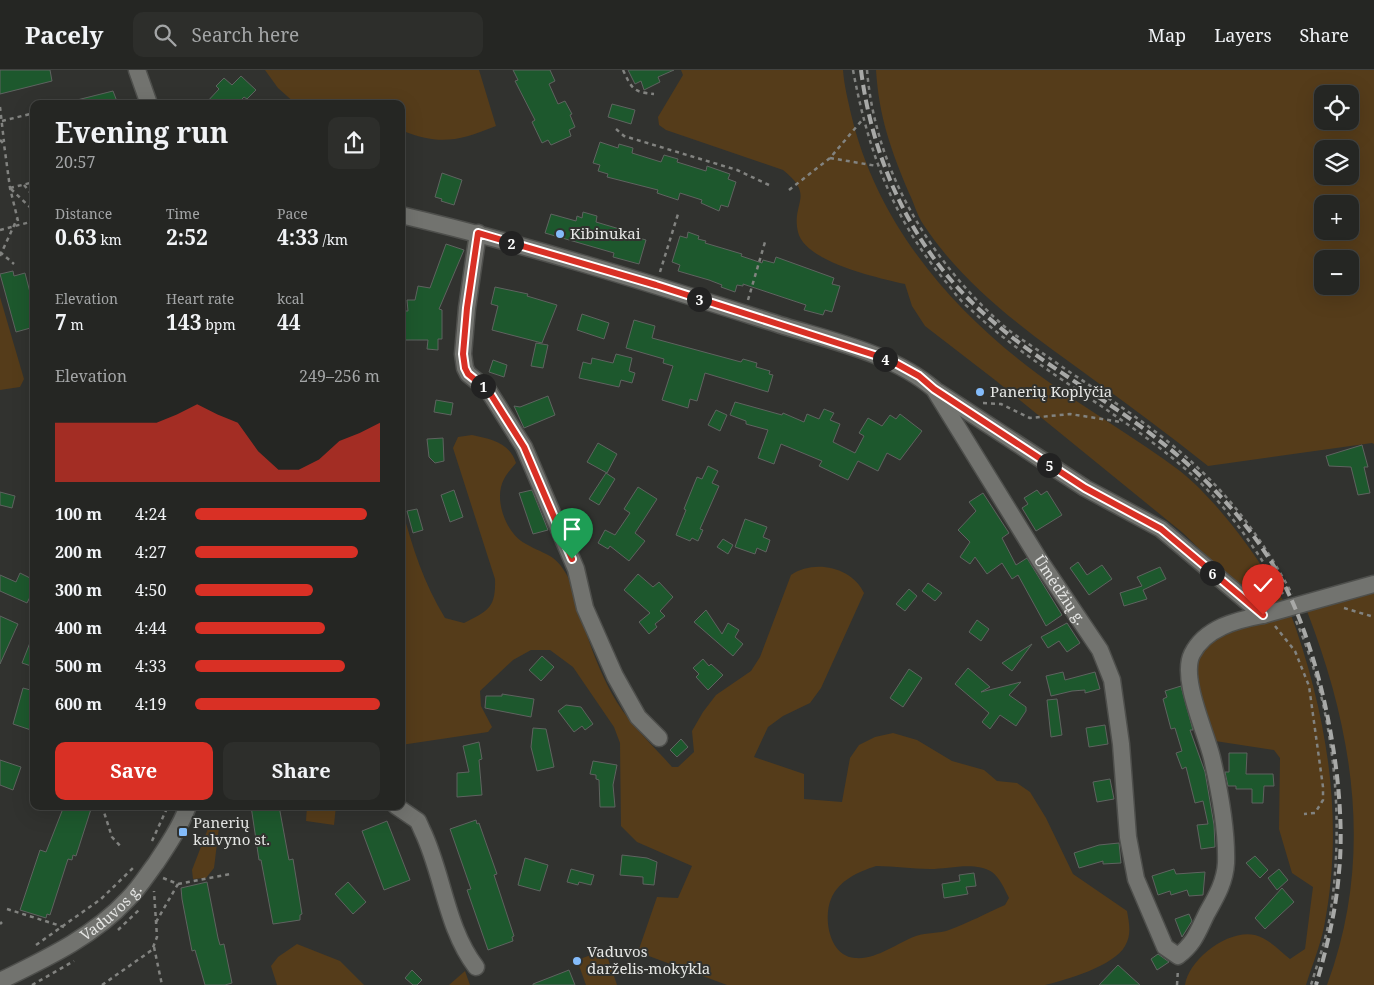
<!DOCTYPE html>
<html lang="en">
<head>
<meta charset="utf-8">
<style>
  body { margin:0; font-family:"Noto Serif",serif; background:#2d2e2b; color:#f1f3f6; height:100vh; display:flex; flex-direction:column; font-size:19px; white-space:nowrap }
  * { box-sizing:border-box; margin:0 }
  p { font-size:16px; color:#a3a5a6 }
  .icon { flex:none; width:28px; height:28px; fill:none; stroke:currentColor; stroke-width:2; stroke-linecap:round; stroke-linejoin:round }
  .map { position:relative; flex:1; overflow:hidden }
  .sheet { position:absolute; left:30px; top:30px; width:375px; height:710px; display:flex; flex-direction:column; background:#252623; border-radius:10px; box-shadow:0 5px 20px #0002,0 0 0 1px #424341 }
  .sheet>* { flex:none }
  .fabs { position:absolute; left:1314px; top:15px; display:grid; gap:10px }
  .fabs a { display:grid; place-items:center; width:45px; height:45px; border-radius:10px; background:#252623; box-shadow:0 5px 20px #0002,0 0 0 1px #424341; font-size:25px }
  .pin { position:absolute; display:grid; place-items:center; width:42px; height:42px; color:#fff; margin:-51px -21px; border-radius:50% 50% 50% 0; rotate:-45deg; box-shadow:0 0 5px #0007 }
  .pin .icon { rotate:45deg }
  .km { position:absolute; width:25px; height:25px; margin:-12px; border-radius:50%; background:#222; color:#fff; font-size:14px; line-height:25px; text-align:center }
  .round { display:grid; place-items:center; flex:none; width:52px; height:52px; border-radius:10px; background:#2d2e2b }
  .headline { display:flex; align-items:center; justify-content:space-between; height:85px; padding:0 25px }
  h1 { font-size:28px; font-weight:700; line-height:38px }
  .figures { display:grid; grid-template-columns:repeat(3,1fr); gap:8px; height:85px; padding:5px 25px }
  .figures div { display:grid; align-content:center }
  .figures b { font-size:21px; font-weight:700 }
  .figures small { font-size:14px; font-weight:400 }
  .figures p { font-size:14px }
  .chart { height:140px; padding:10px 25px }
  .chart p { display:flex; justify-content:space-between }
  .chart svg { width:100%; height:90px; margin-top:5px; fill:#d93025; opacity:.7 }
  .primary-button { display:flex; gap:10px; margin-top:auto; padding:10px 25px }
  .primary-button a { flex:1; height:58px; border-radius:10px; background:#d93025; color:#fff; font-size:20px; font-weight:700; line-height:58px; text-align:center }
  .primary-button a+a { background:#2d2e2b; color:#f1f3f6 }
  ul { padding:0 25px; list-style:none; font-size:16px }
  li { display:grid; grid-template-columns:80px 60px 1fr; align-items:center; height:38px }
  li i { height:12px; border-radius:6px; background:#d93025 }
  header { display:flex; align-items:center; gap:30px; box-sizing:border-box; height:70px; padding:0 25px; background:#252623; border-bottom:1px solid #424341 }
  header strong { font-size:24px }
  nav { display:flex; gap:28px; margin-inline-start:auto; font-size:18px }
  .search { width:350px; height:45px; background:#2d2e2b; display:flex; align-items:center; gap:12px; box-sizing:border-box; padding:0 18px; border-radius:10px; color:#a3a5a6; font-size:19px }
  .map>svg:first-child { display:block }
  .green { fill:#553c1a; fill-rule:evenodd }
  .building { fill:#1d582d; stroke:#5f6360 }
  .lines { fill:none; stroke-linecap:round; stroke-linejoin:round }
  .street-casing { stroke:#4e4f4c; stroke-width:19 }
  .path { stroke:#828380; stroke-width:2.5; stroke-dasharray:4 4; stroke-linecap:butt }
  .street { stroke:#72736f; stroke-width:16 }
  .rail { stroke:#a8a9a7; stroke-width:4; stroke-dasharray:10 5; stroke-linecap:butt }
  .route-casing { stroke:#fff; stroke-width:10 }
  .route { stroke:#d93025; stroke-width:6 }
  .poi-dot { fill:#84bcfb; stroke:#31322f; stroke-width:2 }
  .labels { text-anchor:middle; stroke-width:4; stroke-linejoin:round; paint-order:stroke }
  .poi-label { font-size:15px; fill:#e5e6e4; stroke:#31322f; text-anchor:start }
  .street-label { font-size:15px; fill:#e5e6e4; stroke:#31322f }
</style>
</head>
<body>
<header>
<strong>Pacely</strong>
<div class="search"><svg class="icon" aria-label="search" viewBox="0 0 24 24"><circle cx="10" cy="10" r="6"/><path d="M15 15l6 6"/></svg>Search here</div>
<nav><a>Map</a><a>Layers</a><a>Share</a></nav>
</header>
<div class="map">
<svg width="1374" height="915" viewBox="0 0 1374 915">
  <rect width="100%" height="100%" fill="#31322f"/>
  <g class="green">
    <path d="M265 0H479L496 56C458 71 440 76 401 60V34H296L278 18Z"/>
    <path d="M681 0H843C844 15 848 30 851 44 877 154 951 240 1039 305 1085 339 1135 367 1180 401 1218 431 1262 492 1285 534L1267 538 1254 533 1183 463 995 310 925 256 912 236 905 214C878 208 805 192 798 162 791 132 816 126 783 100L666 60 659 55 658 47 683 5Z"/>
    <path d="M876 0H1374V374L1372 373 1208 396C1169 365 1130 336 1090 307 1028 262 966 219 923 154 917 145 914 133 909 123 891 80 879 47 876 0ZM1322 24H1350V51H1322ZM1322 79H1350V106H1322ZM1322 134H1350V161H1322ZM1322 189H1350V216H1322Z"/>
    <polygon points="0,227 24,309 20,317 0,320"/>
    <path d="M472 365C491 369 510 373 516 393 512 398 507 403 504 409 493 429 506 464 526 474 547 486 555 483 568 507 584 554 597 608 628 648 641 665 658 681 672 697H678L694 682 692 661 703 642 716 625 751 601 760 587 791 505C814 489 852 497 864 523L821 618 810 633 783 646 768 657 754 687 804 704V729L842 732 850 688 859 675 875 667 893 663 917 670 952 691 984 700 997 711 1017 713 1030 722 1046 748 1073 804 1127 841C1129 853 1132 864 1125 876 1114 896 1066 910 1045 915H727L638 882 657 827 678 828 692 796 637 772 621 756 620 673 614 657 573 597 550 580H531L513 590 480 621 481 636 492 657 488 662 401 675V435C412 476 423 512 445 548L464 553C488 541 496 538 495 509L453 378 458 367ZM876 796C895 796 912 799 930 799 949 799 975 791 992 802 1000 808 1005 820 1009 828L1005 835C987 843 968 853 949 860 939 864 927 862 916 866 897 873 876 890 855 888 829 886 823 848 831 829 839 810 858 802 876 796Z"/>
    <path d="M1374 523V915H1327C1374 789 1354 663 1307 541L1350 527Z"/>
    <path d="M1290 542C1327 643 1345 750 1324 857 1320 876 1312 896 1306 915H1185C1189 889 1228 859 1255 865 1268 868 1280 881 1290 889L1305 879 1313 817 1292 803 1279 759 1280 688 1274 680 1215 671C1207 648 1194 622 1194 597 1194 564 1265 550 1290 542Z"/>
    <polygon points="307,736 336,736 334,755 306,751"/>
    <polygon points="209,756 219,757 214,798 206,808 193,809 192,800"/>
    <polygon points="297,874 340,891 364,915 277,915 271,896 278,887"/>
    <polygon points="605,880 617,915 586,915 577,890"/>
    <polygon points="465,901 470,915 449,915"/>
  </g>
  <g class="building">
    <polygon points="0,0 50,0 52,11 0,24"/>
    <polygon points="513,0 550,0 555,11 549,14 558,34 565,31 572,44 570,45 575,57 569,60 571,66 551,75 548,70 542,73 532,52 535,50 515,11 518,10"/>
    <polygon points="628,0 674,0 658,7 660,12 644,20 641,11 635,14"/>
    <polygon points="241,6 256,20 247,29 244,27 237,34 205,34 219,19 216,16 224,8 232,15"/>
    <polygon points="113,21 118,34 77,34 77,30"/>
    <polygon points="612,34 635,40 631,54 608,47"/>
    <polygon points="600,72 618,78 619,74 633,78 632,83 661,92 664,85 678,89 677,92 706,101 707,96 730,104 728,109 736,112 728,137 721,135 719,141 701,133 702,130 680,123 678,130 657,123 658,120 607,107 608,104 598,101 600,95 593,93"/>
    <polygon points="442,103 462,110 454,135 441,131 442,129 435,127"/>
    <polygon points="583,142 597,146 596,152 623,160 622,163 646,170 639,194 613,187 614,183 545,163 551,144 576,151 577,146 582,148"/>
    <polygon points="688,162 699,166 698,169 706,171 705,173 742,184 741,186 762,193 763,190 774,193 776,187 834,208 832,214 840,216 832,242 825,240 823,245 804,240 806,235 743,214 743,216 737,215 735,222 721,217 722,215 709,210 678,201 680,195 672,192 680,166 687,168"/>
    <polygon points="446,174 464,180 439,239 442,240 442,269 438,269 438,280 427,279 428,270 401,270 401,241 408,241 407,230 415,230 418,216 430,218"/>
    <polygon points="13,201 14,206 25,203 34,238 34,257 16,262 0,204"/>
    <polygon points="495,217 528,224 527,226 557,235 542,273 492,260 498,236 491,234"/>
    <polygon points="582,244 609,253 604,269 577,260"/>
    <polygon points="634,250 655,256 652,268 741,292 743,289 757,293 756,297 770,301 769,304 773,305 768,322 705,303 697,331 690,329 688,338 662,330 673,296 663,293 664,289 626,278"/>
    <polygon points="536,273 548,275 543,298 531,296"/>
    <polygon points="616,284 632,288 629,301 635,303 632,313 621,310 619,317 579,308 583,292 591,294 592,288 613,293"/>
    <polygon points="493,290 507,295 504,307 489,302"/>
    <polygon points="548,326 555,345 524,358 514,336 520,337"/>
    <polygon points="436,330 453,333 451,345 434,342"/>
    <polygon points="735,332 782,345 783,343 804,352 807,344 819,349 824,339 834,343 830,350 840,354 833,372 855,383 864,366 859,363 868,348 882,356 890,345 896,349 900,344 922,361 900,390 887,383 878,401 858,391 848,410 819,396 822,391 781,374 774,394 758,388 768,360 746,354 746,351 730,345"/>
    <polygon points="716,340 727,345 720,361 708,355"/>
    <polygon points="443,368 444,391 435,393 429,387 427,369"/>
    <polygon points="598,373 617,384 607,403 587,392"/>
    <polygon points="1362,375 1368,397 1364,397 1370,423 1358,425 1351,397 1329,396 1326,386"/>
    <polygon points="708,396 718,401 712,413 719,416 700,459 703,460 698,471 692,468 690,471 676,465 686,440 684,439 697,407 702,409"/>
    <polygon points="606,403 615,409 599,435 589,429"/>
    <polygon points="638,417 657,429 635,463 645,471 629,491 610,476 608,479 598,473 605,460 615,465 630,443 624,439"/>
    <polygon points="454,420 463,447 450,452 441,425"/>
    <polygon points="532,420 548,460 533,464 519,423"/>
    <polygon points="1037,420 1041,425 1047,421 1062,445 1036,461 1022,438 1028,434 1024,428"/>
    <polygon points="0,422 15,426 12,438 0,435"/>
    <polygon points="983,423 1009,463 1002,468 1016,495 1027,488 1062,545 1046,556 1018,505 1012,509 1002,493 987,504 975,487 970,494 960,487 970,472 958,460 976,441 969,432"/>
    <polygon points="417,439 423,460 413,463 407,441"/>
    <polygon points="745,449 767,457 763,467 770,470 766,482 757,478 755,484 735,477"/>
    <polygon points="723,469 733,475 728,484 717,477"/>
    <polygon points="1078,492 1087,505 1102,495 1112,509 1089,525 1070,498"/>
    <polygon points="1160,497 1166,509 1143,520 1147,529 1124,536 1120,523 1142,516 1137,507"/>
    <polygon points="20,503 34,510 34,519 27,533 0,521 0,505 16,512"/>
    <polygon points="638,504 653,517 659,512 673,527 660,541 665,546 655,554 657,557 649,564 639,552 650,543 624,520"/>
    <polygon points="928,513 942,523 935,531 922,521"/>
    <polygon points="909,519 917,526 905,541 896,534"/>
    <polygon points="706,540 722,564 728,553 739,560 735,567 743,574 733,586 694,552"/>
    <polygon points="0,546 18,554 0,594"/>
    <polygon points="977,550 989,559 981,571 969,562"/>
    <polygon points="1067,553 1080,573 1067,582 1059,571 1048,578 1041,567"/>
    <polygon points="33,565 34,565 34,597 22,593"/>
    <polygon points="1032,574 1012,601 1002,593"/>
    <polygon points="542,586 554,597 541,611 529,600"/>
    <polygon points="703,589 709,596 711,594 723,605 708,620 696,607 699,604 693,598"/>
    <polygon points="968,598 990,617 981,622 1021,612 1009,625 1026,637 1026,641 1016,656 1000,645 990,659 982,652 989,643 955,614"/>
    <polygon points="909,599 922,608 903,637 890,628"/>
    <polygon points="1063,602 1065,610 1095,602 1100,619 1085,623 1085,620 1072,621 1051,626 1046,606"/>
    <polygon points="1181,616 1193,660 1190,660 1205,702 1214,755 1215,777 1201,779 1197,755 1208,754 1203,731 1195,733 1186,697 1182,699 1176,683 1182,681 1175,658 1171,659 1163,629 1167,627 1165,621"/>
    <polygon points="23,618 34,621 34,657 32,656 31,660 13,654"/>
    <polygon points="502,624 534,629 531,647 485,638 486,626 502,626"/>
    <polygon points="1057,629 1062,665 1051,667 1047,630"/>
    <polygon points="566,635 581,637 593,654 585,660 582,656 574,662 558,641"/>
    <polygon points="1105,655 1108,674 1089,677 1086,658"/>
    <polygon points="533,658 546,659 554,697 537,701 531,677"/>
    <polygon points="681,669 688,677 677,687 670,680"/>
    <polygon points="479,672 482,689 479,690 482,725 457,727 457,703 469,702 463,676"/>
    <polygon points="1229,683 1247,683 1246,704 1273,704 1274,716 1264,716 1263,733 1252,733 1252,719 1236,719 1236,716 1228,716 1225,702 1229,702"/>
    <polygon points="0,690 21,697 13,720 0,715"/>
    <polygon points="593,691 617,695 613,715 615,737 600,737 599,710 596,709 596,705 590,704"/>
    <polygon points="1110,709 1114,729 1097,732 1093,712"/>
    <polygon points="64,736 92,736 76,786 73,785 72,790 68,789 50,845 47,844 46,848 20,840 40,780 46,782"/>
    <polygon points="251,736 279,736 288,785 289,790 293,789 302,844 300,845 300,850 273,854 261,790 259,790"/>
    <polygon points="476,750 477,754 479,753 486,773 497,804 494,805 514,866 512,867 513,871 488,880 467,820 471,819 450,759"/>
    <polygon points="387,751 410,810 384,820 362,761"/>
    <polygon points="1119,773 1121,793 1103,794 1103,791 1079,798 1074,783 1099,775"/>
    <polygon points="622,785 647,788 657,792 654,815 643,814 643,807 620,805"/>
    <polygon points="1255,786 1268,800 1260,808 1246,793"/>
    <polygon points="525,788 548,795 540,821 518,815"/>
    <polygon points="571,799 594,805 591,815 579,812 578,815 567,812"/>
    <polygon points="1174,799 1176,804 1205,802 1203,825 1189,826 1187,820 1171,825 1170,821 1158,825 1152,806"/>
    <polygon points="1279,799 1288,810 1277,820 1268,808"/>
    <polygon points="974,803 976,816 966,817 968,824 944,828 942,814 960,811 959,805"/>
    <polygon points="207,812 218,868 220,875 224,874 232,913 225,915 205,915 195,880 192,881 182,829 181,818"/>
    <polygon points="348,812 366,832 353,844 335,824"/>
    <polygon points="1282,818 1294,832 1265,859 1255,848"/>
    <polygon points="1189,844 1192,851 1182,867 1175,849"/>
    <polygon points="1158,884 1169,892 1157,900 1151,889"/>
    <polygon points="1118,895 1140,915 1099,915"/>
    <polygon points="412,900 422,910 417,915 413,915 405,908"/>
    <polygon points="569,900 575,915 533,915 533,914"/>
  </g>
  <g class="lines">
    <g class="street-casing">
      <g id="street">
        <polyline points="137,0 149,34"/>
        <path id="s1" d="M401 145C525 174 646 212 768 251 822 269 890 281 934 319L1040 491 1100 580 1112 610 1121 674 1128 767 1136 809 1165 877 1178 886C1195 873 1198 861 1207 843 1216 827 1225 812 1226 793 1227 762 1219 718 1212 688 1206 662 1180 608 1192 584 1205 558 1236 550 1263 545"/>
        <polyline points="478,163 467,238 463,284 465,298 468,304 488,320 524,377 576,499 585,538 615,606 638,647 659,668"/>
        <polyline points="938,322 1085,418 1161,459 1263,545 1374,514"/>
        <path d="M396 736 418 751 422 760C443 803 446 858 476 897"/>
        <path id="s2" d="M0 911C45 889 93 867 128 829 139 818 147 805 156 793 168 775 180 757 188 736"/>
      </g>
    </g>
    <g class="path">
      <path d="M623 0C632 19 633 22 654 24"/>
      <path d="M853 0C868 80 892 148 946 212 953 220 959 230 968 237 1036 301 1122 342 1191 404 1229 438 1257 481 1283 524"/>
      <path d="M867 0C875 100 930 191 1005 257 1018 268 1034 277 1048 287 1098 322 1153 355 1197 397 1236 433 1267 477 1292 524"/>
      <polyline points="0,37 4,72"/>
      <polyline points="2,51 34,43"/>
      <polyline points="616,59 624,66 737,100 769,115"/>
      <polyline points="0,70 4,74 10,118 19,155"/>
      <polyline points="830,88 877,96"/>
      <polyline points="24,115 34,127"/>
      <polyline points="10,118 34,112"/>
      <polyline points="11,119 34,141"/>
      <polyline points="789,120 830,88 863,49"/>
      <polyline points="0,160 34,151"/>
      <polyline points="0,182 14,194"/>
      <polyline points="0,186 17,149"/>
      <polyline points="660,202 678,144"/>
      <polyline points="748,230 765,172"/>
      <polyline points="983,333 1001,334 1030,348 1070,344 1121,352"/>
      <polyline points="1344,538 1374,547"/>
      <path d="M1296 551C1335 639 1345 751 1330 846 1326 869 1318 892 1311 915"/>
      <polyline points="1275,556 1295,581 1309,616 1323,717 1323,730 1315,743 1304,744"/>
      <polyline points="102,736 112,767 122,778"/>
      <polyline points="134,736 139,738"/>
      <polyline points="152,771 168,736"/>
      <polyline points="178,814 230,804"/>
      <polyline points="7,839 64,857"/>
      <polyline points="156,852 178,814 163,808"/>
      <polyline points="0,854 2,852"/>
      <polyline points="118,860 141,838"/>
      <polyline points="36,875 101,829 133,798"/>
      <polyline points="154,877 162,915"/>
      <polyline points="32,915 74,891"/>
      <polyline points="102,915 152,880 157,867 154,821"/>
      <polyline points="1177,915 1178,899"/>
    </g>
    <use href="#street" class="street"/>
    <path class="rail" d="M861 0C873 95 916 186 990 249 1041 294 1102 326 1156 368 1202 403 1245 448 1275 498 1320 572 1348 715 1339 802 1336 841 1327 877 1316 915"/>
  </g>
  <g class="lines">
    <g class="route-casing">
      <polyline id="route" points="572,489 524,377 488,320 468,304 465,298 463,284 467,238 478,163 656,215 890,290 919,306 934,319 1085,418 1161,459 1263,545"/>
    </g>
    <use href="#route" class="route"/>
  </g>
  <g class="poi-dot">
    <circle cx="560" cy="164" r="5"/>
    <circle cx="980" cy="322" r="5"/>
    <rect x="178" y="757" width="10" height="10" rx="2.5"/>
    <circle cx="577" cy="891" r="5"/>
  </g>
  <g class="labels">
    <g class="poi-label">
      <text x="570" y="169">Kibinukai</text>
      <text x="990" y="327">Panerių Koplyčia</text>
      <text x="193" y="758">Panerių<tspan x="193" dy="17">kalvyno st.</tspan></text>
      <text x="587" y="887">Vaduvos<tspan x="587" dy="17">darželis-mokykla</tspan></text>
    </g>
    <g class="street-label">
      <text dy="5" stroke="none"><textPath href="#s1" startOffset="800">Ūmėdžių g.</textPath></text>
      <text dy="5" stroke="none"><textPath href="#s2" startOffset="131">Vaduvos g.</textPath></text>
    </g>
  </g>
</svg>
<div class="fabs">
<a><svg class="icon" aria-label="locate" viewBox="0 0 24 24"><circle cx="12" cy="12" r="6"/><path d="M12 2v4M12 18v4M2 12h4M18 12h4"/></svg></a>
<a><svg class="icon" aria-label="layers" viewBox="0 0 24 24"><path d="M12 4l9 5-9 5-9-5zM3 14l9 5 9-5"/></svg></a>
<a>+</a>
<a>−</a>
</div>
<div class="pin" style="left:572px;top:489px;background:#1e9e55"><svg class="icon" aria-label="arrive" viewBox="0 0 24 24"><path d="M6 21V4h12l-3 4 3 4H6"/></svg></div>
<div class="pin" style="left:1263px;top:545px;background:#d93025"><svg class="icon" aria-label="check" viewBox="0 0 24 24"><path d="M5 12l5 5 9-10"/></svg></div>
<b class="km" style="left:483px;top:316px">1</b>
<b class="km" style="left:511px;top:173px">2</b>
<b class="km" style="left:699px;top:229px">3</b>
<b class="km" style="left:885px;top:289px">4</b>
<b class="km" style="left:1049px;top:395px">5</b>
<b class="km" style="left:1212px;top:503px">6</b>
<section class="sheet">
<div class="headline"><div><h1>Evening run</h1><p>20:57</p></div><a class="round"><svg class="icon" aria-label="share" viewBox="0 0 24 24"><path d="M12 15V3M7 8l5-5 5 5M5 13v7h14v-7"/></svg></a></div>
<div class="figures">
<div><p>Distance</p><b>0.63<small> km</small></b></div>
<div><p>Time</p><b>2:52</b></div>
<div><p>Pace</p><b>4:33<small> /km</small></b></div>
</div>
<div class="figures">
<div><p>Elevation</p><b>7<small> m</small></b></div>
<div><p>Heart rate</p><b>143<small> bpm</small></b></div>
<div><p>kcal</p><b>44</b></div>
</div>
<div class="chart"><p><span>Elevation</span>249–256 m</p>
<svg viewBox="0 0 160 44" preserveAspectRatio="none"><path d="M0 44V15L10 15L20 15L30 15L40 15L50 15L60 11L70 6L80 11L90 15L100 29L110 38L120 38L130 33L140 24L150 20L160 15V44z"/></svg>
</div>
<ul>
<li><b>100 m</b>4:24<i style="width:93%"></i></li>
<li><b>200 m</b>4:27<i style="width:88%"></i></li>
<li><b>300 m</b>4:50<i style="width:64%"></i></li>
<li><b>400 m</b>4:44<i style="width:70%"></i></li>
<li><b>500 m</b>4:33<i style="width:81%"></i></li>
<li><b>600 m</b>4:19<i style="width:100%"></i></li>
</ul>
<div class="primary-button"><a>Save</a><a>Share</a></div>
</section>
</div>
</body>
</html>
